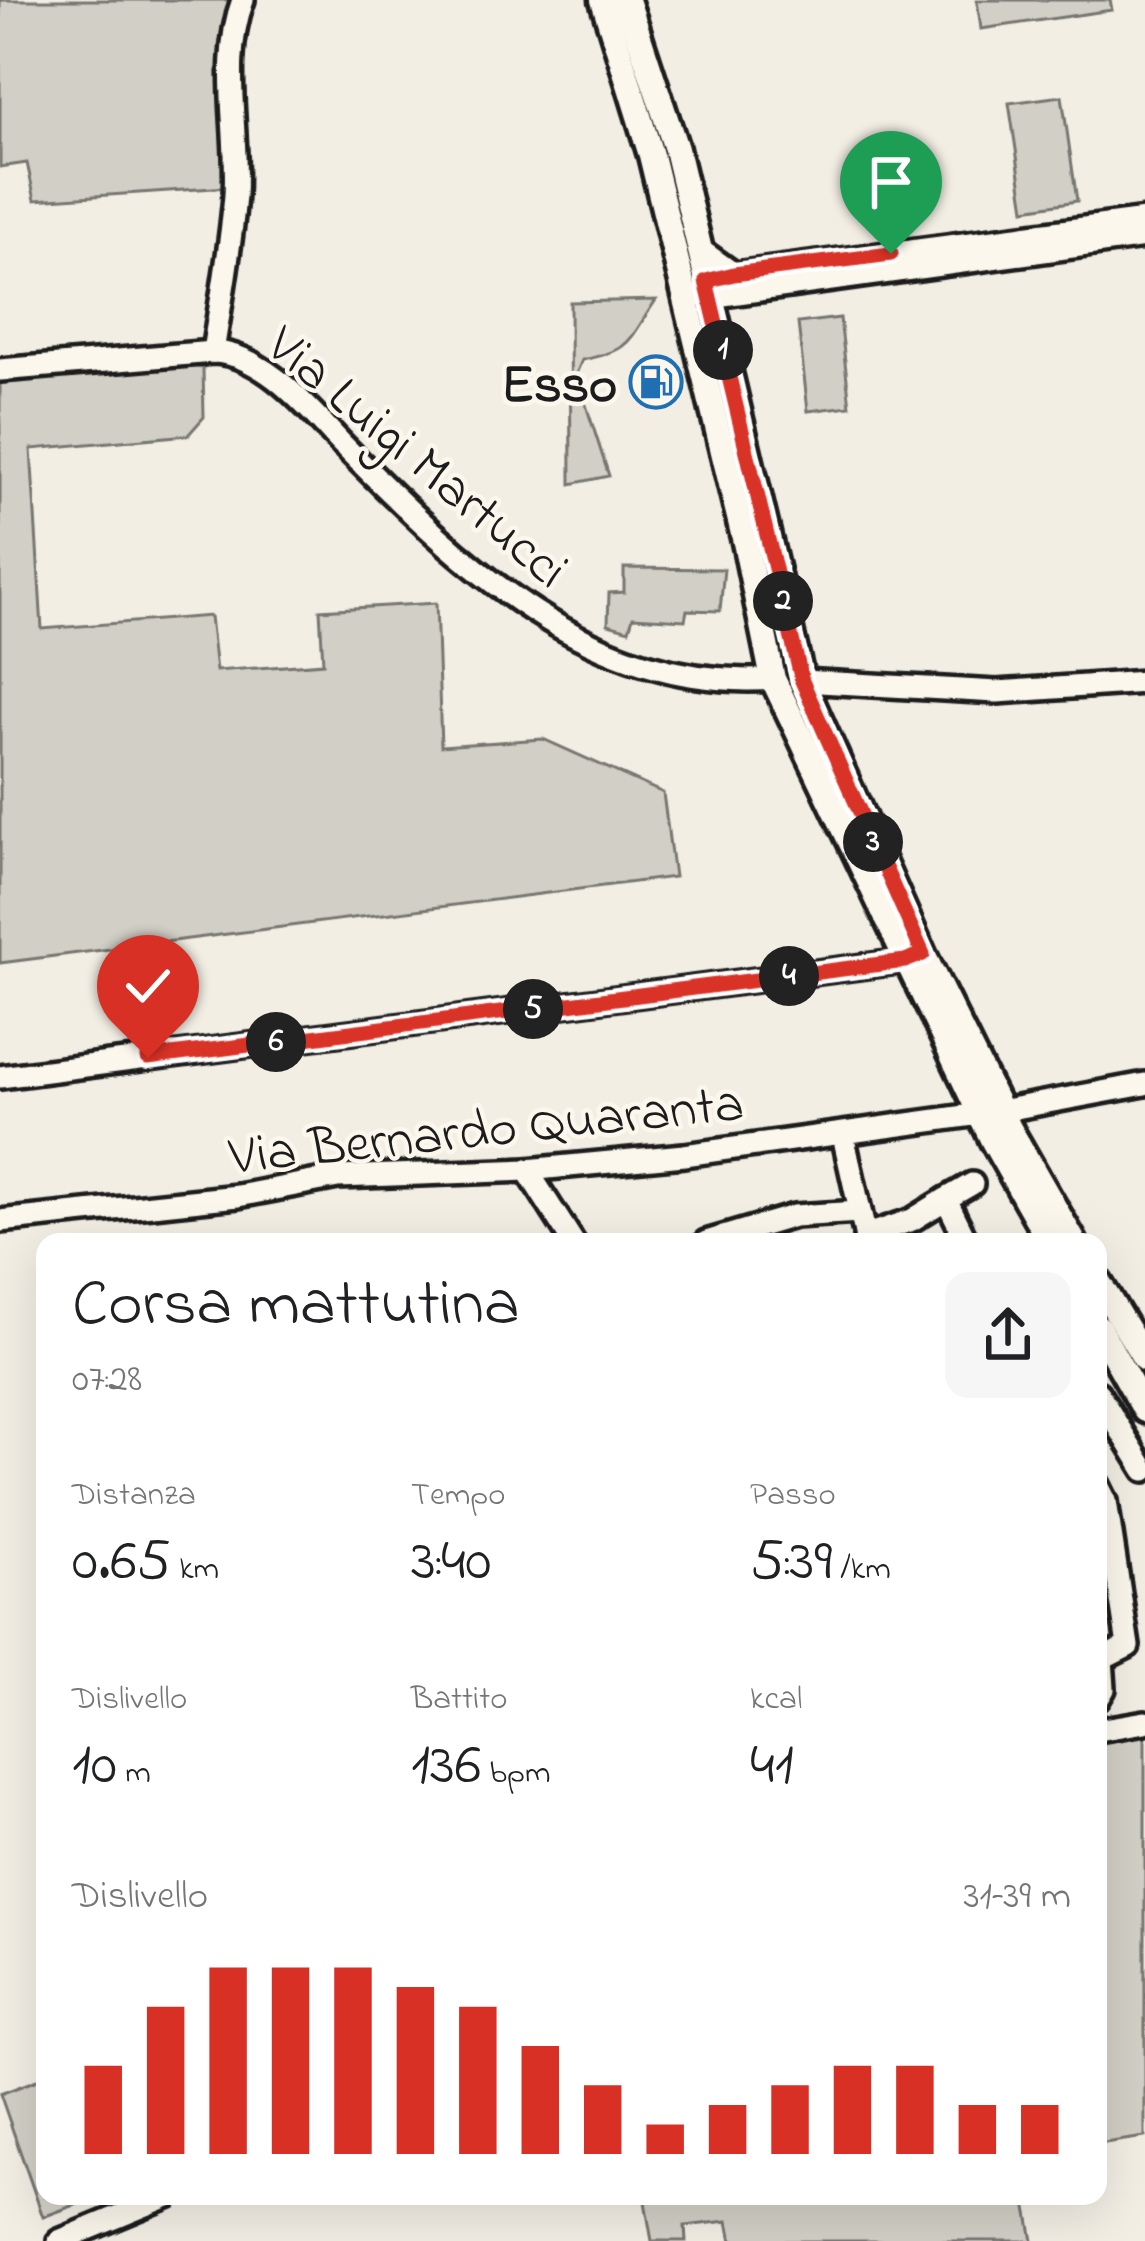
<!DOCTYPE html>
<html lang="it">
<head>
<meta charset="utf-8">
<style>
  body { margin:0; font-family:"Indie Flower",sans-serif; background:#f6f6f6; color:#202124; height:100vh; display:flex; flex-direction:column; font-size:45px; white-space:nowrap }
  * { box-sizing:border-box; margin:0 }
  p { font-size:39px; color:#757577 }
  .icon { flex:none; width:66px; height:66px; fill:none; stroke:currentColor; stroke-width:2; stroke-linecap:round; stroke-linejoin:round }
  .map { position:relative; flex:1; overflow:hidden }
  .details { position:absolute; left:36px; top:1233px; width:1071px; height:972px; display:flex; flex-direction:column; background:#fff; border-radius:24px; box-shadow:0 12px 48px #0002 }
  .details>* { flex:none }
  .pin { position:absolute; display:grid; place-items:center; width:102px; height:102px; color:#fff; margin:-123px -51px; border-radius:50% 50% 50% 0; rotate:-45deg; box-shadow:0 0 12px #0007 }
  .pin .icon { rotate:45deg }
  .km { position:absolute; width:60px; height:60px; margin:-30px; border-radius:50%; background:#222; color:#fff; font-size:33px; line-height:60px; text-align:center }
  .round { display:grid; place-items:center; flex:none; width:126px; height:126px; border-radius:24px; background:#f6f6f6 }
  .head { display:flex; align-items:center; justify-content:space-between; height:204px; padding:0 36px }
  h1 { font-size:66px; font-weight:600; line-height:90px }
  .stats { display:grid; grid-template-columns:repeat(3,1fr); gap:18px; height:204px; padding:12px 36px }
  .stats div { display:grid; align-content:center }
  .stats b { font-size:60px; font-weight:600 }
  .stats small { font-size:33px; font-weight:400 }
  .stats p { font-size:33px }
  .chart { height:336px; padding:24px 36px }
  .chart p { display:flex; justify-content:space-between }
  .chart svg { width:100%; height:216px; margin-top:12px; stroke:#d93025; stroke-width:6 }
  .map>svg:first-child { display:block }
  .green { fill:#d2cfc6; stroke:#777671; stroke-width:3 }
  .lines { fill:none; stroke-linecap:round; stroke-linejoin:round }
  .minor-casing { stroke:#1c1c1c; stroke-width:30 }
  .major-casing { stroke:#1c1c1c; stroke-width:33 }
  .minor { stroke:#fbf7ec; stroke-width:21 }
  .major { stroke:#fbf7ec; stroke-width:24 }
  .route-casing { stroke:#fff; stroke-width:24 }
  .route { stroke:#d93025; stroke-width:15 }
  .labels { text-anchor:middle; stroke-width:9; stroke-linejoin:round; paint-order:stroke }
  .poi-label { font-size:54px; font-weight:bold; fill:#1c1c1c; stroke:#fbf7ec; text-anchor:end }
  .street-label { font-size:54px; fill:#1c1c1c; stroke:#fbf7ec }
</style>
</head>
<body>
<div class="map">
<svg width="1145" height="2241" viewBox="0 0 1145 2241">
  <rect width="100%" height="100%" fill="#f2eee4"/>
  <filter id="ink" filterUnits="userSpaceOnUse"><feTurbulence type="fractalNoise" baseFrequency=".00833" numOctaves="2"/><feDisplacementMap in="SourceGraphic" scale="24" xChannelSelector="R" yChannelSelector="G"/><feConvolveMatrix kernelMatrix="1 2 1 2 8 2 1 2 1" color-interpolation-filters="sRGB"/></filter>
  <g filter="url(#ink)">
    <g class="green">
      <polygon points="0,0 238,0 228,187 35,200 27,163 0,167"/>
      <polygon points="977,0 1110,0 1112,10 981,29"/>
      <polygon points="1062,96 1077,201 1025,209 1009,103"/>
      <path d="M656 300C628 341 633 350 582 360L576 374 609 476 571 484 570 302Z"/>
      <polygon points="840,318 850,406 808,411 798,323"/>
      <polygon points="166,361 203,368 204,417 188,435 31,449 42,629 210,616 216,671 323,663 320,610 436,603 441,746 543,739 663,793 674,877 0,963 0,383"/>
      <polygon points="624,568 724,569 720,611 687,610 685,620 633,617 629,630 608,624 609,593 624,592"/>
      <polygon points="1145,1724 1145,2137 1098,2144 1098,1732"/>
      <polygon points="45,2077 45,2196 99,2196 43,2217 0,2094"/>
      <polygon points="644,2196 1025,2196 1033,2241 732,2241 728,2221 685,2226 686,2241 652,2241"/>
    </g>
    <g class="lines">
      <g class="minor-casing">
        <g id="minor">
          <polyline points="699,249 734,274 1145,220"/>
          <polyline points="697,295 709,297 1145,237"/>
          <path d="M213 352C221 300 231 247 235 195 239 131 220 61 243 0"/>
          <path d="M0 370 213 352C266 354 310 411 344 446 462 565 592 692 773 679"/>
          <polyline points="802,681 997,692 1145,682"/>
          <polyline points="0,1077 905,961"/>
          <polyline points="1000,1111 1145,1084"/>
          <polyline points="843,1135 867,1242"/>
          <polyline points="527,1170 573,1242"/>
          <polyline points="0,1221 238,1196 338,1177 527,1170 684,1155 980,1114"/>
          <polyline points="865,1236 912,1220 946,1199"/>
          <polyline points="706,1242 794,1216 860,1212"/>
          <polyline points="967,1242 946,1199 972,1184"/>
          <polyline points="1098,1393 1145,1470"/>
          <polyline points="1098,1485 1106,1501 1128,1646 1102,1659 1104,1689 1098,1699"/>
          <polyline points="1098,1730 1145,1722"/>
          <polyline points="59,2241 168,2196"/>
        </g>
      </g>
      <g class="major-casing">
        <g id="major">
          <polyline points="603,0 651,155 745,542 773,679 993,1141 1050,1242"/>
          <polyline points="627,0 676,149 802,681 923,954 1010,1130 1074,1242"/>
          <polyline points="1098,1281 1145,1359"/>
          <polyline points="1098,1327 1145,1410"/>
        </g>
      </g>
      <use href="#minor" class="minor"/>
      <use href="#major" class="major"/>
    </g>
  </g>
  <g class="lines" filter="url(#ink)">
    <g class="route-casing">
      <polyline id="route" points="148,1058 905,961 923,954 802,681 706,281 734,274 891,254"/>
    </g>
    <use href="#route" class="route"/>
  </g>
  <defs>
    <g id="fuel-ring" transform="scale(2.7)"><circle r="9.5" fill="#fbf7ec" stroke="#1f6fb2" stroke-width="1.5"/><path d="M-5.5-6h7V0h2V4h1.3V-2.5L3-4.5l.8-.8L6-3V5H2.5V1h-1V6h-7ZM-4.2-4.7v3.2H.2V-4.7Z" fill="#1f6fb2"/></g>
  </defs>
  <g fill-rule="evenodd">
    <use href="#fuel-ring" x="656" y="382"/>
  </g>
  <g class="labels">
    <g class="poi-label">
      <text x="617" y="401">Esso</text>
    </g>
    <g class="street-label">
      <text transform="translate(419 455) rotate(40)" y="19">Via Luigi Martucci</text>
      <text transform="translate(486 1127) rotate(-6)" y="19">Via Bernardo Quaranta</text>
    </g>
  </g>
</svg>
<div class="pin" style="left:891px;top:254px;background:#1e9e55"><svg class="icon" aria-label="arrive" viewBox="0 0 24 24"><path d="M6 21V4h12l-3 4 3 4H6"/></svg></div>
<div class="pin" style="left:148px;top:1058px;background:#d93025"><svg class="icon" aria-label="check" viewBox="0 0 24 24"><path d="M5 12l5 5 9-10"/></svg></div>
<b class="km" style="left:723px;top:350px">1</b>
<b class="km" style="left:783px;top:601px">2</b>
<b class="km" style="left:873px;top:842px">3</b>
<b class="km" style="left:789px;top:976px">4</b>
<b class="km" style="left:533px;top:1009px">5</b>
<b class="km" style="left:276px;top:1042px">6</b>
<section class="details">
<div class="head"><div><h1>Corsa mattutina</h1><p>07:28</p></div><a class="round"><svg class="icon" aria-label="share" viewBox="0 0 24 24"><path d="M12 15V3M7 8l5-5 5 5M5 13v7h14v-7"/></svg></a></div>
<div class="stats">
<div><p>Distanza</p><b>0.65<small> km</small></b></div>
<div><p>Tempo</p><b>3:40</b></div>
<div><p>Passo</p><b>5:39<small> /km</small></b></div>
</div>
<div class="stats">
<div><p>Dislivello</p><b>10<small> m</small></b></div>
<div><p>Battito</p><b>136<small> bpm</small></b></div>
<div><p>kcal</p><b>41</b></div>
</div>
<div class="chart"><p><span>Dislivello</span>31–39 m</p>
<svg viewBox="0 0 160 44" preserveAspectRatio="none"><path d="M5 44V26M15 44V14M25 44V6M35 44V6M45 44V6M55 44V10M65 44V14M75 44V22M85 44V30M95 44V38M105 44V34M115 44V30M125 44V26M135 44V26M145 44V34M155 44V34"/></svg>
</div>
</section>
</div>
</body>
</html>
